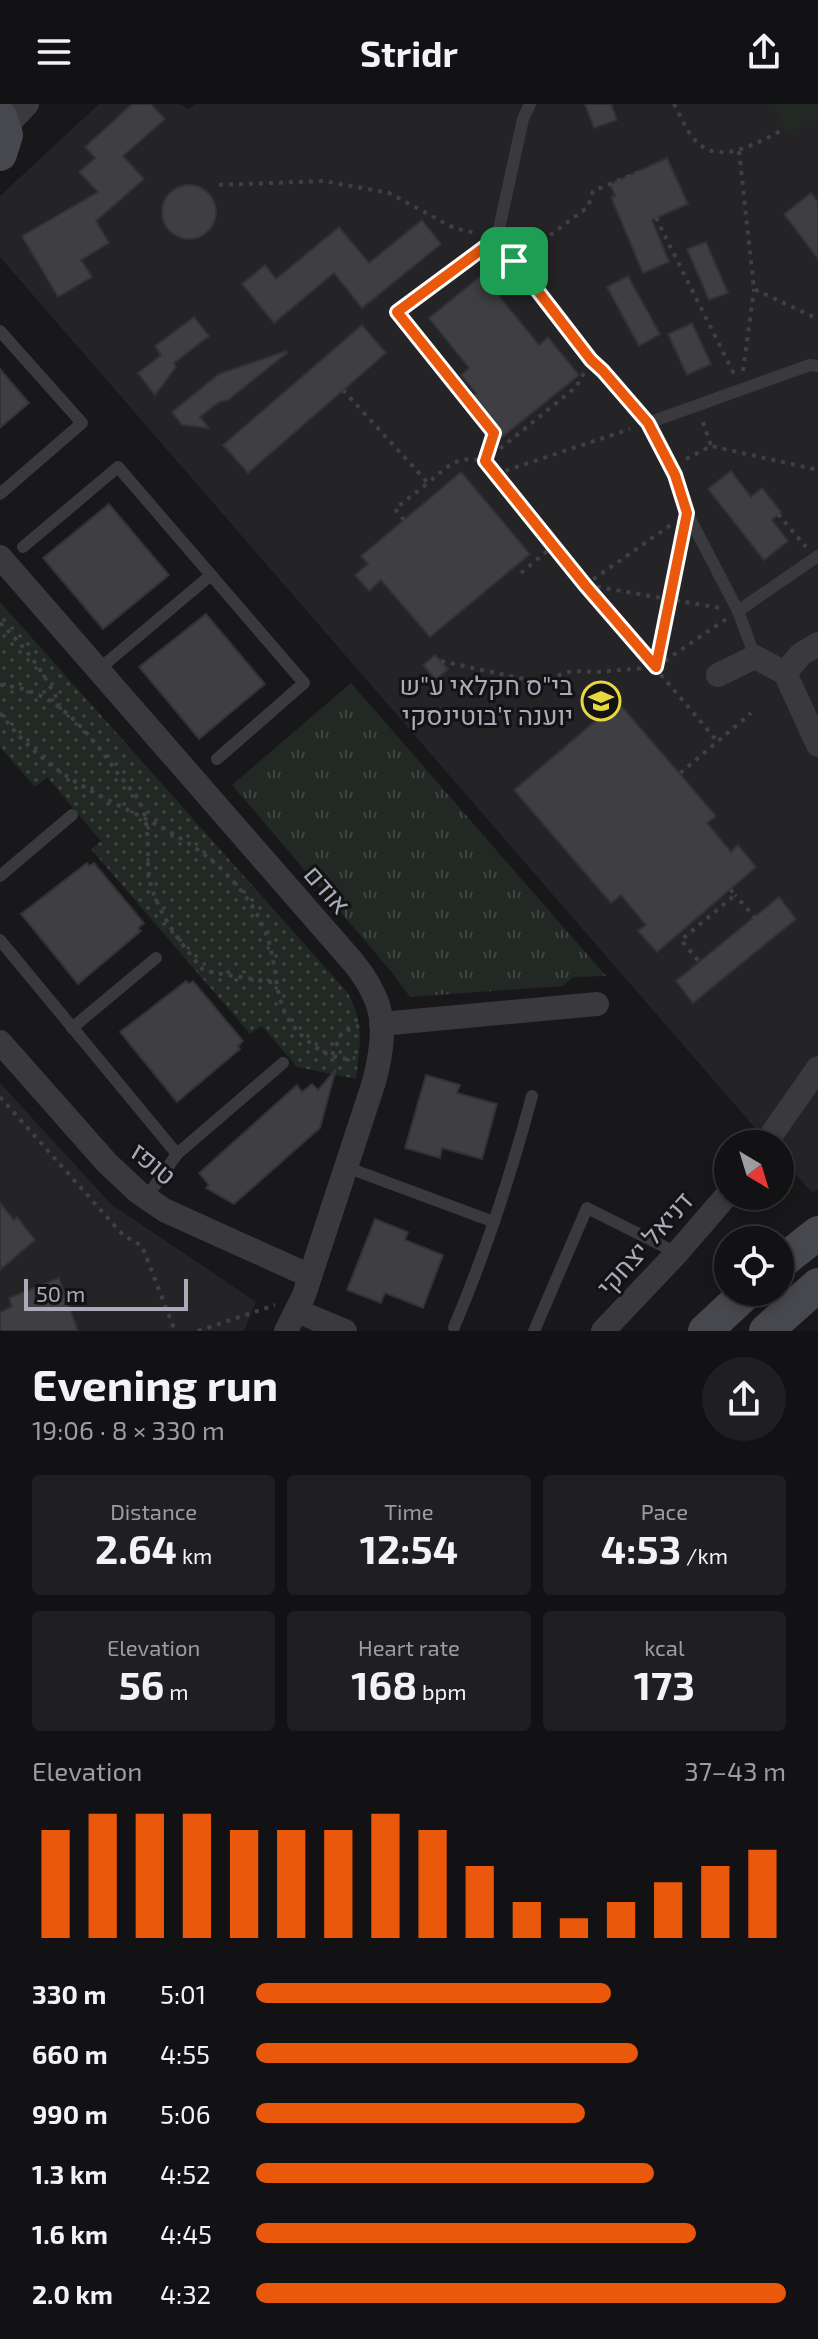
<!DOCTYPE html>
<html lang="en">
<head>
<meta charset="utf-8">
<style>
  body { margin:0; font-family:"Exo 2",Heebo,sans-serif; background:#1f1f21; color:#f1f3f6; height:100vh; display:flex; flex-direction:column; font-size:30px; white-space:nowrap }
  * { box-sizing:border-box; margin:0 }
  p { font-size:26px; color:#9c9da0 }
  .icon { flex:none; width:44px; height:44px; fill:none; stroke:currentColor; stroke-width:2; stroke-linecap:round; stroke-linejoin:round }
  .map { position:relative; height:1227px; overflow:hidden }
  .details { display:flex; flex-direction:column; background:#121113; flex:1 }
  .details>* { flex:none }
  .needle { width:52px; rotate:142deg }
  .fabs { position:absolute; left:714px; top:1026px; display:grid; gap:16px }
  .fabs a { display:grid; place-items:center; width:80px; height:80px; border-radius:50%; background:#121113; box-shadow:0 4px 12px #0003,0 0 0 2px #313133; font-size:40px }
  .scale { position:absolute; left:24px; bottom:20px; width:164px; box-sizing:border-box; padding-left:8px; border:4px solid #aaabb8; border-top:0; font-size:22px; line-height:28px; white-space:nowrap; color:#aaabb8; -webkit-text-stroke:6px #131214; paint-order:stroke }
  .pin { position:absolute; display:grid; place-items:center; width:68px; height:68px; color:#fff; margin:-34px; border-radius:16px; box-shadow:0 4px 12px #0006 }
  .round { display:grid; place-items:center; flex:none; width:84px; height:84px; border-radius:42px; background:#1f1f21 }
  .head { display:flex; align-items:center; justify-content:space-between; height:136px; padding:0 32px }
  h1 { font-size:44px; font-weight:700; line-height:60px }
  .metrics { display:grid; grid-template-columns:repeat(3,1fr); gap:12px; height:136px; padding:8px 32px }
  .metrics div { display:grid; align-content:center; border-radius:8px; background:#1f1f21; text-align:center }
  .metrics b { font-size:40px; font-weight:700 }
  .metrics small { font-size:22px; font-weight:400 }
  .metrics p { font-size:22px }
  .chart { height:224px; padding:16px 32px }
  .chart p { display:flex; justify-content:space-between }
  .chart svg { width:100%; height:144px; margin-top:8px; stroke:#ea580c; stroke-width:6 }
  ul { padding:0 32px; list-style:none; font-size:26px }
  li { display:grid; grid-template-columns:128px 96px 1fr; align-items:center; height:60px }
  li i { height:20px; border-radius:10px; background:#ea580c }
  header { display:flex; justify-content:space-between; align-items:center; height:104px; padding:0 32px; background:#121113; font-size:36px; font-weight:700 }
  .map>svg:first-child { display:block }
  .built { fill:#242326 }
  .grass { fill:url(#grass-tufts) }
  .park { fill:url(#park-dots) }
  .pitch { fill:#222924 }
  .building { fill:#3f3f43; stroke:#323235; stroke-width:2 }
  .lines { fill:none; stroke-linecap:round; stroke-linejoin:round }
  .path { stroke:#3f3f45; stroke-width:4; stroke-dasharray:4 6; stroke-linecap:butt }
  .lane { stroke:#39393e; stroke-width:12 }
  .street { stroke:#39393e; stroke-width:24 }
  .secondary { stroke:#47474e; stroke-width:34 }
  .path-bridge { stroke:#3f3f45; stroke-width:4; stroke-dasharray:4 6; stroke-linecap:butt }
  .route-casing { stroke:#fff; stroke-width:16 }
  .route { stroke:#ea580c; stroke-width:10 }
  .labels { text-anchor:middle; stroke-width:6; stroke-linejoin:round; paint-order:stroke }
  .poi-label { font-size:26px; fill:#aaabb8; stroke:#131214; text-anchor:end }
  .street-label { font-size:26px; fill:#aaabb8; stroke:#131214 }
</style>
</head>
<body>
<header><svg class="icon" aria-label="menu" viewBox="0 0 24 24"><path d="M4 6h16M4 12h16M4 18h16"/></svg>Stridr<svg class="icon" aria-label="share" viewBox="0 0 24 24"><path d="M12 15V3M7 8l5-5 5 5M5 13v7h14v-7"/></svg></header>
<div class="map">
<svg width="818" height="1227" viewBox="0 0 818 1227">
  <defs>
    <pattern id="grass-tufts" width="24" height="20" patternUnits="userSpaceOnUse" patternTransform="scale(2)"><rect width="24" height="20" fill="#222924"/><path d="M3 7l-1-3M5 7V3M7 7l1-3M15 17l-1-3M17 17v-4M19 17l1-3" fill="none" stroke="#3f4542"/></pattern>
    <pattern id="park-dots" width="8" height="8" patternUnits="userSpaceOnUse" patternTransform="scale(2)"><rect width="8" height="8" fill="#222924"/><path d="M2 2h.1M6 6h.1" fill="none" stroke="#3f4542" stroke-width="1.8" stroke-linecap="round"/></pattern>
  </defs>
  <rect width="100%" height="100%" fill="#181719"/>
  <g class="built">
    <polygon points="99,0 179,0 189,5 196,0 818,0 818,1085 812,1089 780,1052 780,1040 769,1040 0,153 0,92"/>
    <polygon points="0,979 111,1100 256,1198 244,1227 0,1227"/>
  </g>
  <polygon class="grass" points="351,579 606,872 573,873 563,882 410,893 390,866 232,681"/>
  <path class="park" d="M0 498 348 889C365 921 360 940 356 975L297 963 262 922 250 930 91 745 101 737 47 673 35 683 0 643Z"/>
  <polygon class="pitch" points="772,0 818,0 818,15 788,31"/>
  <g class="building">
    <polygon points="132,0 151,0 165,15 123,52 144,75 96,117 109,139 81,156 92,173 58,193 22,132 98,88 79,68 95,54 85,43"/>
    <polygon points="585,0 611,0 617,16 594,24"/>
    <polygon points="667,54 688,100 652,116 669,158 643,169 611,93 615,92 610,80"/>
    <circle cx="189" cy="108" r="27"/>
    <polygon points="811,89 818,98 818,155 784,110"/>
    <polygon points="422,116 441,140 362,204 334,169 274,219 242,180 265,161 276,175 339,123 369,159"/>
    <polygon points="706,138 728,189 709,196 687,145"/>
    <polygon points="482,171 539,241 548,233 579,271 502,333 470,294 476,289 461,271 469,264 429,214"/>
    <polygon points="628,172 660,230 639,242 607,183"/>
    <polygon points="194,213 209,232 174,259 176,263 155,291 138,269 161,251 155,242"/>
    <polygon points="692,219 711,260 687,271 668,230"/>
    <polygon points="362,221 386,249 248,369 223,341"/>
    <polygon points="286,247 287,249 228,296 219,298 200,313 209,324 182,321 172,308 219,270"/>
    <polygon points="0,265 29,299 0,324"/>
    <polygon points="731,367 751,393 762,384 781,408 772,416 788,437 764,456 708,385"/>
    <polygon points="461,368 530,450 430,533 381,476 369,487 355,471 368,460 361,452"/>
    <polygon points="109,400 169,471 103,525 43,454"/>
    <polygon points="206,510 265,580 199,635 139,563"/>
    <polygon points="435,551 448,565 436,576 423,561"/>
    <polygon points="618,598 716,712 707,719 731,748 738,741 756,763 657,848 638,827 646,821 621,791 611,799 514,686"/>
    <polygon points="87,759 89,762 94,759 144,819 138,824 141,827 78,880 21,810"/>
    <polygon points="779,793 796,815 693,899 676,877"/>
    <polygon points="186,877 189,880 193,877 243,937 238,942 240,945 177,998 120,928"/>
    <polygon points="336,965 320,1024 234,1100 206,1084 209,1081 199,1069 297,981 302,988 312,980 318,986"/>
    <polygon points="426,971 460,981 457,989 497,1000 482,1055 442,1044 440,1054 405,1044"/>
    <polygon points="0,1099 14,1116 17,1113 35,1136 0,1166"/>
    <polygon points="375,1115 408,1128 405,1136 443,1151 423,1204 385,1189 381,1199 347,1186"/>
    <polygon points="59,1174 78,1227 0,1227 0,1209 12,1202 9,1194"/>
  </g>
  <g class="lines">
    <g class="path">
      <path d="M674 0C680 11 685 24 693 34 718 65 757 38 785 25"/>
      <polyline points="739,47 754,185 818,215"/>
      <polyline points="219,81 324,77 389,89 454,124 475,129"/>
      <polyline points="526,149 588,103 593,87 637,69 658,118 735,272"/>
      <polyline points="743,267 754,185"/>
      <polyline points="584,269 576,283 485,357 585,481 718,638"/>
      <path d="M343 286 428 379C450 361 455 351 485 357L494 329 406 219"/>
      <polyline points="703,318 711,342"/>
      <polyline points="686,355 711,342 818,366"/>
      <polyline points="496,370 630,325"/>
      <polyline points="778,410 806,443"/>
      <polyline points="404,416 395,405 428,379"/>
      <polyline points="521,469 553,442"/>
      <polyline points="585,481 675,418"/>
      <polyline points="587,481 720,504"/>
      <path d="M0 519C24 541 46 571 60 601"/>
      <polyline points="441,557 538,578 572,567 597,568 656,563 726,515"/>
      <polyline points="656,561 682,436"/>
      <path d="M0 581C54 585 84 623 114 664 122 676 134 687 140 699 152 723 145 753 150 778 159 812 182 841 204 867L277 879"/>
      <path d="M0 609C21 637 46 660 76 678 131 712 195 730 238 783 251 798 261 816 268 835 275 857 275 880 282 901 290 927 326 960 355 954"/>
      <polyline points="616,648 620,653 618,658 650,696"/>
      <polyline points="554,679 564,690 615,647 606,636"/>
      <polyline points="564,690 604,734"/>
      <polyline points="654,693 735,791 681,836 701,860 756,815 735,791"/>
      <polyline points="689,727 699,740"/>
      <polyline points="591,745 598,739"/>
      <polyline points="699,745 712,733 717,739 707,748 726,771"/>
      <polyline points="597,756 606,767"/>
      <polyline points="591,761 606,749 598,739 751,609"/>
      <polyline points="630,776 644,792 634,800 638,806 652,794"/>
      <polyline points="644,784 663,807 713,764"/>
      <polyline points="652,801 668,819"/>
      <polyline points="663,807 671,816"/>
      <polyline points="332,951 342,928 359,922"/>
      <polyline points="0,993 123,1131 142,1142 175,1227"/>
      <polyline points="198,1227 275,1201"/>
    </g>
    <g class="lane">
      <polyline points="497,134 523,15 530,0"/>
      <polyline points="397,208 497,134 591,256 603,267 648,319 675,371 687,409 738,507 755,553"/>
      <polyline points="0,227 82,319 0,390"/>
      <polyline points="648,319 810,261 818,262"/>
      <polyline points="23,443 118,363 304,579 217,655"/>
      <polyline points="738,507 818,452"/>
      <polyline points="98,566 211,471"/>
      <polyline points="0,772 72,711"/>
      <polyline points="0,836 177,1050"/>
      <polyline points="72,924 156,854"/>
      <polyline points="346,1063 494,1118"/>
      <polyline points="146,1094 177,1050 283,959"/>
      <path d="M454 1223C486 1148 511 1070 532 992"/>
      <polyline points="534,1227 587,1104 677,1149"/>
    </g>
    <g class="street">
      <polyline points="5,27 11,17 27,0"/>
      <path d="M0 453 353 858C387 900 387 927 374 978L304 1191 286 1227"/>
      <polyline points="785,569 801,550 818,540"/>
      <polyline points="718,571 755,553 785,569 818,641"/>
      <polyline points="381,920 597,900"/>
      <polyline points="0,938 107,1059 138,1088 164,1106 310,1172"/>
      <polyline points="765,1040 818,964"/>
      <polyline points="297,1207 345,1227"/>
      <polyline points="603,1227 677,1149 728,1090"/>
    </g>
    <g class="secondary">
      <polyline points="0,13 6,31 0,50"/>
      <polyline points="780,1159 818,1129"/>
      <polyline points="705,1227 747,1188"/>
      <polyline points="766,1227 818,1181"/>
    </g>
    <g class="path-bridge">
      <polyline points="699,740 707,748"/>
      <polyline points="644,792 652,801"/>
    </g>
  </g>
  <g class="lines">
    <g class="route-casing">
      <polygon id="route" points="497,134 591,256 603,267 648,319 675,371 687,409 656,563 585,481 485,357 494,329 397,208"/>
    </g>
    <use href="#route" class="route"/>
  </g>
  <defs>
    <g id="school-ring" transform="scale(2)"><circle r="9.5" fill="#131214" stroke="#e8d840" stroke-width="1.5"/><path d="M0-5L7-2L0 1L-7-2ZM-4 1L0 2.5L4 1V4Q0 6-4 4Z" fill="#e8d840"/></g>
  </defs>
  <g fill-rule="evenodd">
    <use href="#school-ring" x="601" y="597"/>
  </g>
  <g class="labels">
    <g class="poi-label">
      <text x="573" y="591">בי"ס חקלאי ע"ש<tspan x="573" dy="30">יוענה ז'בוטינסקי</tspan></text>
    </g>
    <g class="street-label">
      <text transform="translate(327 786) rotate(49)" y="9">אודם</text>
      <text transform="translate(153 1060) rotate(40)" y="9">טופז</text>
      <text transform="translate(645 1140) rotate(-48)" y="9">דניאל יצחקי</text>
    </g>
  </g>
</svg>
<div class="fabs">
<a><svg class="needle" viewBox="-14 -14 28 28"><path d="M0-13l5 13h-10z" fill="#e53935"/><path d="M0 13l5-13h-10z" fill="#9c9da0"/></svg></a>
<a><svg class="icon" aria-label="locate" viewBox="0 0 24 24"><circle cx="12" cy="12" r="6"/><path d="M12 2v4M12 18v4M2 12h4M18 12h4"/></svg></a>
</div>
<div class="scale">50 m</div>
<div class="pin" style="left:514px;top:157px;background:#1e9e55"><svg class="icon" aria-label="arrive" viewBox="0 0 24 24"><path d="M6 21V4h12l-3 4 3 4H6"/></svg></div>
</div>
<section class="details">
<div class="head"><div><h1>Evening run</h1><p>19:06 · 8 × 330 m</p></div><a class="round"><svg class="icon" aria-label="share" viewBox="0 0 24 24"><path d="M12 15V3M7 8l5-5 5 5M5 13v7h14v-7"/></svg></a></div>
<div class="metrics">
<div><p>Distance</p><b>2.64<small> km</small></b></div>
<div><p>Time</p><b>12:54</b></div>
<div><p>Pace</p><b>4:53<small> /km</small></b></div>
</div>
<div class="metrics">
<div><p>Elevation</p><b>56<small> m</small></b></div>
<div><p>Heart rate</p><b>168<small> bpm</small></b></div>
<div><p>kcal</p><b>173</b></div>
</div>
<div class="chart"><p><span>Elevation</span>37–43 m</p>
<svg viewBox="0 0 160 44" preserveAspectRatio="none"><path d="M5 44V11M15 44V6M25 44V6M35 44V6M45 44V11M55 44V11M65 44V11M75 44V6M85 44V11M95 44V22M105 44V33M115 44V38M125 44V33M135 44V27M145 44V22M155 44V17"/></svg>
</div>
<ul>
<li><b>330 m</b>5:01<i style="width:67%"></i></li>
<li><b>660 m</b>4:55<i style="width:72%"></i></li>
<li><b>990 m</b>5:06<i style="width:62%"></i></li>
<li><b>1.3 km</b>4:52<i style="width:75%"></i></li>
<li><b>1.6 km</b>4:45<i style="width:83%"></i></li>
<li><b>2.0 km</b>4:32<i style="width:100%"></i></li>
</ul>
</section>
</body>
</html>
